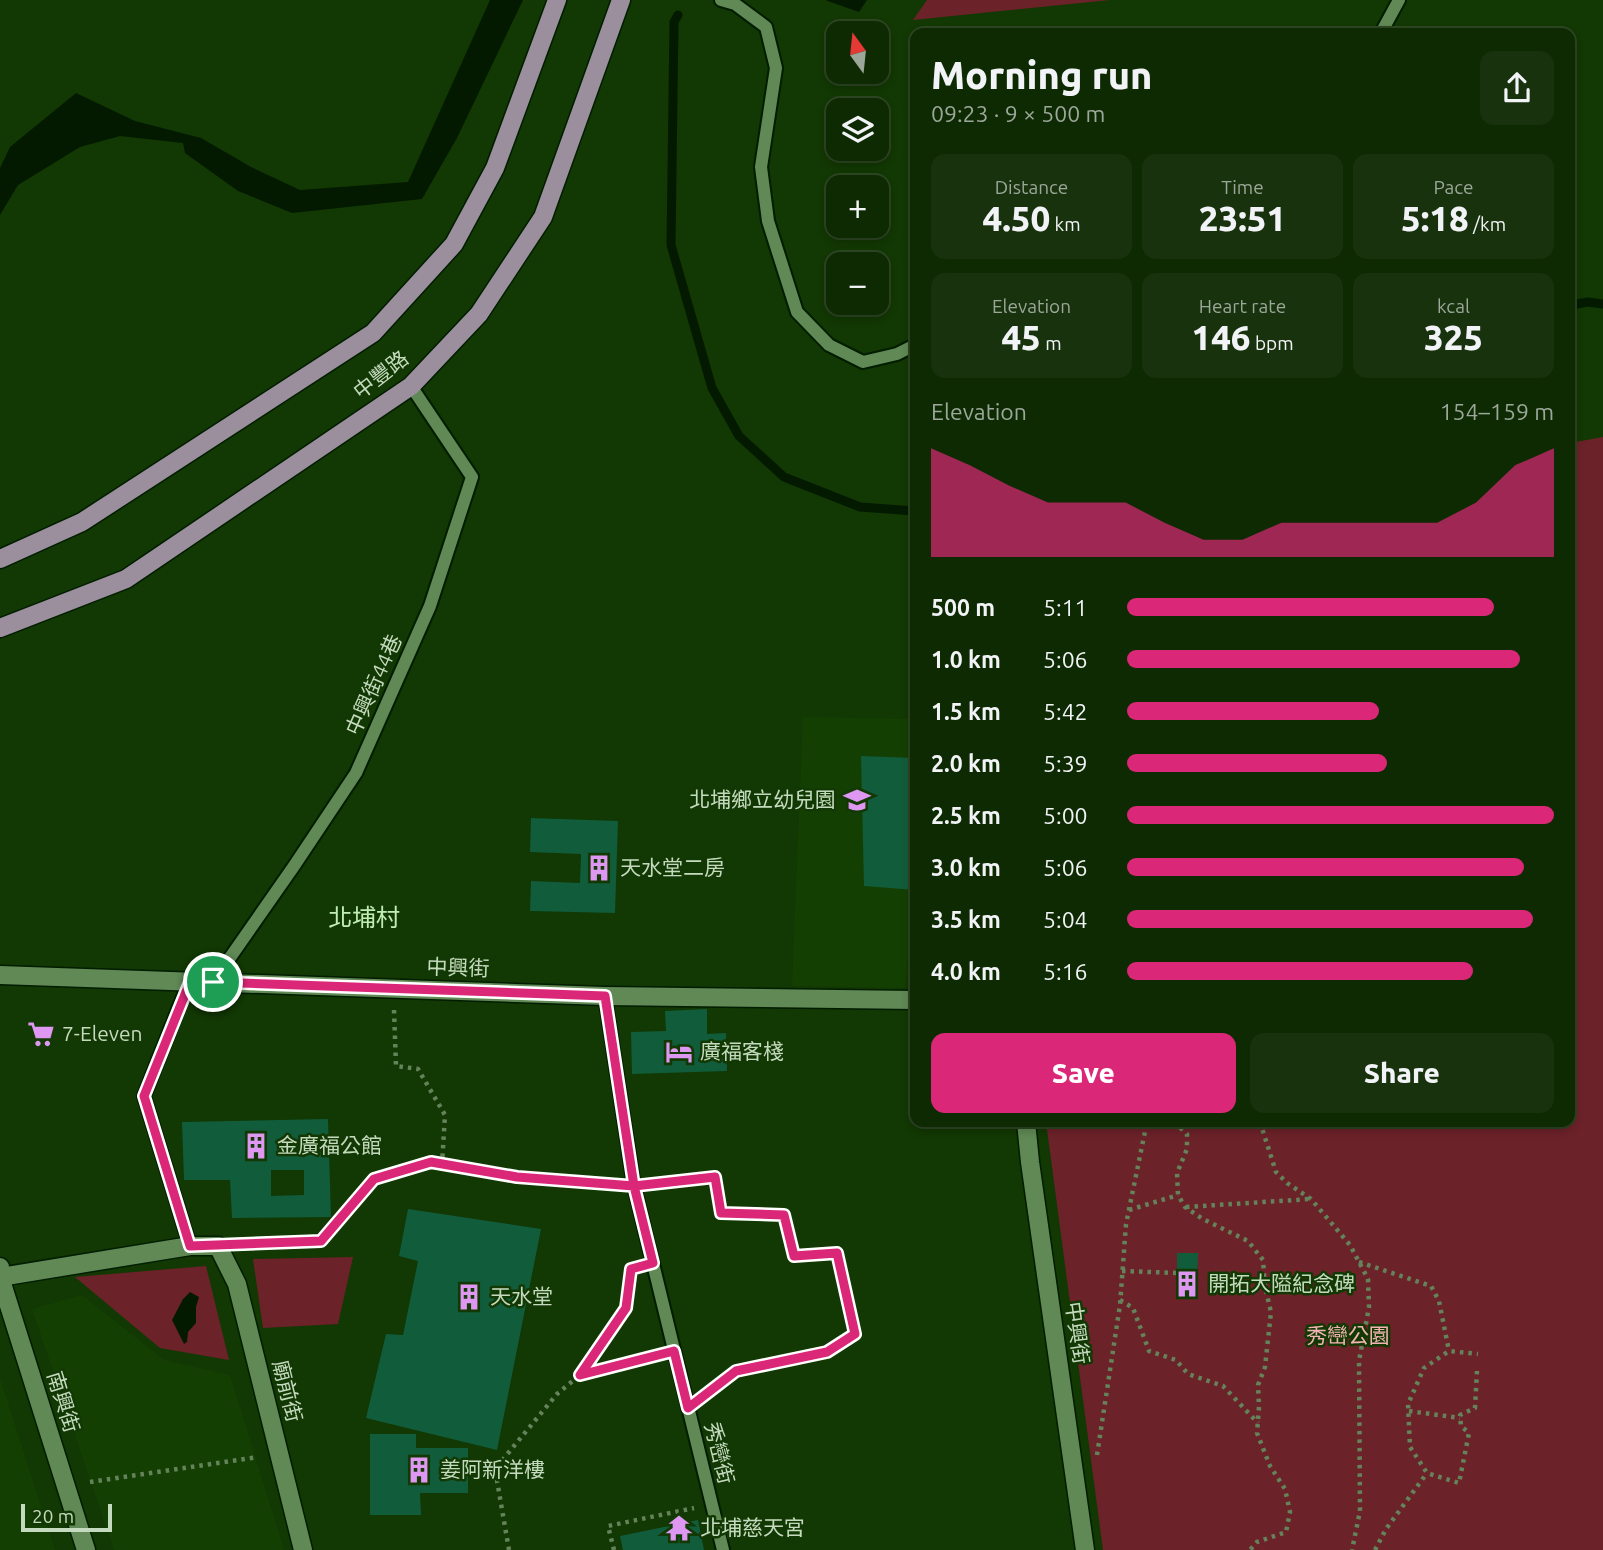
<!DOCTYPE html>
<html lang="en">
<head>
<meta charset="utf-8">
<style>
  body { margin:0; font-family:Ubuntu,"Noto Sans TC",sans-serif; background:#17320c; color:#f1f3f6; height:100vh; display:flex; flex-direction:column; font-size:26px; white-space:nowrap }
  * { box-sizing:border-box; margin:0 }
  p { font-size:23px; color:#9ba799 }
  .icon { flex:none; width:38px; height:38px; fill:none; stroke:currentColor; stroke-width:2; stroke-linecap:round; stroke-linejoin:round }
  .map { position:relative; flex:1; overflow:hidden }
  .details { position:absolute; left:910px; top:28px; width:665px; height:1099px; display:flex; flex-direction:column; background:#0e2a02; border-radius:14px; box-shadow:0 4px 10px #0003,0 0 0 2px #2e4624 }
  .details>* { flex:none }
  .needle { width:46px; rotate:345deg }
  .controls { position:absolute; left:826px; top:21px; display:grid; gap:14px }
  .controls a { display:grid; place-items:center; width:63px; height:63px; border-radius:14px; background:#0e2a02; box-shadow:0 4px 10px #0003,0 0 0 2px #2e4624; font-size:35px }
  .scale { position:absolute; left:21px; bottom:18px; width:91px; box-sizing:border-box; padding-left:7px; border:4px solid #c4dabe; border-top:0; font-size:19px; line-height:24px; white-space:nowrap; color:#c4dabe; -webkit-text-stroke:5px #123803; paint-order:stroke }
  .pin { position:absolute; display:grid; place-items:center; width:60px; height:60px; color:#fff; margin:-30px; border:4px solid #fff; border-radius:50%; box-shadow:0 2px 7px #0007 }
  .round { display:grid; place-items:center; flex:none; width:74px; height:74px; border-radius:14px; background:#17320c }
  .head { display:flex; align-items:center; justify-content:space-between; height:119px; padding:0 21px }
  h1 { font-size:38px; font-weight:800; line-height:52px }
  .metrics { display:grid; grid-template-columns:repeat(3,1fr); gap:10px; height:119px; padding:7px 21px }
  .metrics div { display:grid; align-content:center; border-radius:14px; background:#17320c; text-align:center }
  .metrics b { font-size:35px; font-weight:800 }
  .metrics small { font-size:19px; font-weight:400 }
  .metrics p { font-size:19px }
  .chart { height:196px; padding:14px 21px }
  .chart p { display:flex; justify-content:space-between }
  .chart svg { width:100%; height:126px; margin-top:7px; fill:#db2777; opacity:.7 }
  .cta { display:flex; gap:14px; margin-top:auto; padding:14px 21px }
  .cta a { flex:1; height:80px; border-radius:14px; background:#db2777; color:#fff; font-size:28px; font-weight:800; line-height:80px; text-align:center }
  .cta a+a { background:#17320c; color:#f1f3f6 }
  ul { padding:0 21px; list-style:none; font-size:23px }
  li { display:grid; grid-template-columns:112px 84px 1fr; align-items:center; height:52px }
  li i { height:18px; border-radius:9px; background:#db2777 }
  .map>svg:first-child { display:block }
  .built { fill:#143f02 }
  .green { fill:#6c2229 }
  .water { fill:#041a00 }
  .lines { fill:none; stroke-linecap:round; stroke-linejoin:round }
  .stream { stroke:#041a00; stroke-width:9 }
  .building { fill:#115c3b; fill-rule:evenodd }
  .service-casing { stroke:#021d00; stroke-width:16 }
  .minor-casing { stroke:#021d00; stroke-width:21 }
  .tertiary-casing { stroke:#021d00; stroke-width:21 }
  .primary-casing { stroke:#021d00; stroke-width:21 }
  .path { stroke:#65835a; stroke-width:4.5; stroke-dasharray:3.5 5; stroke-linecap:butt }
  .service { stroke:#608955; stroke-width:12 }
  .minor { stroke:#608955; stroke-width:18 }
  .tertiary { stroke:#608955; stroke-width:18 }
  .primary { stroke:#9b8f9e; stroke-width:18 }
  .route-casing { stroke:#fff; stroke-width:14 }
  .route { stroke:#db2777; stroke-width:9 }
  .labels { text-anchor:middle; stroke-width:5; stroke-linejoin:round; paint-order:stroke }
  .street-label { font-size:21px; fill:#c4dabe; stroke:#123803 }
  .poi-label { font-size:21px; fill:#c4dabe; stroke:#123803; text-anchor:start }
  .park-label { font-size:21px; fill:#f1b3b3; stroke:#123803 }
  .quarter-label { font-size:24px; fill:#c0edb3; stroke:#123803 }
</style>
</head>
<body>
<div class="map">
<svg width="1603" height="1550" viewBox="0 0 1603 1550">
  <rect width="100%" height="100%" fill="#123803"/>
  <g class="built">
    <polygon points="803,717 915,719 915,882 905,988 792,986"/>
    <polygon points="82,1295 164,1360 230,1375 284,1550 114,1550 32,1309"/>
    <polygon points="0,1378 55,1550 0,1550"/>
  </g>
  <g class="green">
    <polygon points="927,0 1110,0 913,20"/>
    <polygon points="1603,437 1603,1550 1103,1550 1046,1122 1570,1122 1570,443"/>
    <polygon points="353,1257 338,1324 263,1328 253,1259"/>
    <polygon points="206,1266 229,1360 160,1348 75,1277"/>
  </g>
  <g class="water">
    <polygon points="490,0 523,0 457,138 422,199 292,213 238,191 185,153 183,143 120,136 80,147 18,185 0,215 0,168 10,147 76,93 135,121 201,138 251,167 300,190 408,182"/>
    <polygon points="825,0 867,0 859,12"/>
    <polygon points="190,1292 199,1297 196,1307 196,1323 188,1332 187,1342 184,1344 172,1320 183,1299"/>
  </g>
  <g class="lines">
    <g class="stream">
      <polyline points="678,15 674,22 671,245 712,388 739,436 784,477 860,507 915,511"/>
      <polyline points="1570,305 1588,302 1603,304"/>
    </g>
  </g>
  <g class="building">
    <polygon points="861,756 915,758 915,890 864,886"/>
    <polygon points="531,818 618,821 615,913 530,911 531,881 580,883 581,854 530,852"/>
    <polygon points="707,1009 707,1034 726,1033 727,1071 632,1074 631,1032 666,1031 665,1011"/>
    <path d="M328 1119 331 1217 232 1218 230 1180H184L182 1122ZM271 1170H304V1195L271 1196Z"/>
    <polygon points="408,1209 541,1229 497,1450 366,1418 386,1334 403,1335 418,1261 399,1256"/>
    <polygon points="1177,1253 1198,1253 1197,1294 1177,1295"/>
    <polygon points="370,1434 416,1434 416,1448 468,1448 468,1493 420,1493 421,1515 370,1515"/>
    <polygon points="698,1520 704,1550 623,1550 620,1536"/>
  </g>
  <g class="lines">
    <g class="service-casing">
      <g id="service">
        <polyline points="721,0 735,4 766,27 776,68 761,167 768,221 797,312 829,345 863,362 897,354 915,345"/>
        <polyline points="1381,33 1399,0"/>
        <polyline points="189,982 144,1096 190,1246"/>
        <polyline points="213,982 294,866 356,773 430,606 472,477 411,386"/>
        <polyline points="605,996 634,1186 723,1550"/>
      </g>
    </g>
    <g class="minor-casing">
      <g id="minor">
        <polyline points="0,975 605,996 915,1000"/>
        <polyline points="1026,1122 1030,1162 1085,1550"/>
        <polyline points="0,1277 190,1246 218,1246 237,1284 303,1550"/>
      </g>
    </g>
    <g class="tertiary-casing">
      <polyline id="tertiary" points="0,1267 0,1277 86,1550"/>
    </g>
    <g class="primary-casing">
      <g id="primary">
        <polyline points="0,559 82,522 373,333 454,244 495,168 557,0"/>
        <polyline points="0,628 126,579 411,386 479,314 543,217 621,0"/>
      </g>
    </g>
    <g class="path">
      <polyline points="394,1010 396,1066 418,1069 445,1115 442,1164"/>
      <polyline points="1174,1122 1187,1134 1187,1149 1177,1173 1178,1195 1185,1207 1203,1219 1248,1241 1263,1260 1265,1287 1271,1312 1265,1367 1258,1385 1259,1407 1257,1433 1270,1466 1285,1489 1290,1512 1286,1532 1257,1542 1250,1550"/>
      <polyline points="1260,1122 1276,1172 1287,1183 1311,1199 1350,1245 1368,1279 1369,1307 1359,1361 1360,1511 1352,1550"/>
      <polyline points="655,1184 715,1177 721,1213 784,1215 794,1256 837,1253 854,1334 827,1352 736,1371 705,1395"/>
      <polyline points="1186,1207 1310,1199"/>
      <polyline points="1129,1210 1178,1195"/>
      <polyline points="243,1245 321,1241 375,1179 431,1162 517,1177 615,1185"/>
      <polyline points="1359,1262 1431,1286 1439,1301 1449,1351"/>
      <polyline points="1122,1271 1177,1273"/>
      <polyline points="1120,1300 1133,1308 1149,1351 1176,1360 1188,1374 1223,1386 1258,1423"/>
      <polyline points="1477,1371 1475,1408 1460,1415 1461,1426 1469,1433 1459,1483 1427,1473 1410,1447 1408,1404 1424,1368 1449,1351 1478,1354"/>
      <polyline points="581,1375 654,1356"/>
      <polyline points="1409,1411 1460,1418"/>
      <polyline points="1097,1455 1120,1305 1126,1224 1147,1122"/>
      <polyline points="90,1482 258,1457"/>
      <polyline points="509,1550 495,1469 557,1394 580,1375 626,1308 632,1269"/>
      <polyline points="614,1550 608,1526 694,1508"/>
      <polyline points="1375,1550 1386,1529 1427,1473"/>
    </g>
    <use href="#service" class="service"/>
    <use href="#minor" class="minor"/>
    <use href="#tertiary" class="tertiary"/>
    <use href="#primary" class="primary"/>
  </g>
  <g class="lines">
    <g class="route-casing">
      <polyline id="route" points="213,982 190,982 144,1096 190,1246 321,1241 374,1179 431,1162 517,1177 634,1186 653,1263 631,1269 626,1308 580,1375 674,1351 688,1408 736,1371 827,1352 855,1334 837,1253 794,1256 784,1215 721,1213 715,1177 634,1186 605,996 213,982"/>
    </g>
    <use href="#route" class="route"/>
  </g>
  <defs>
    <g id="school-bare" transform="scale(2.1)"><path d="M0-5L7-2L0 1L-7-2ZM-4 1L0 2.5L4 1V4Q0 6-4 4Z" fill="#de98f2" stroke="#123803" stroke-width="2.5" paint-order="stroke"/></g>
    <g id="building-bare" transform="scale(2.1)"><path d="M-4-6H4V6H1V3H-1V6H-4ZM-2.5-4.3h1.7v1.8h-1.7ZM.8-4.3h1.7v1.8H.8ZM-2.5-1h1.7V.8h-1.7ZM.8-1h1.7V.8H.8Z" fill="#de98f2" stroke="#123803" stroke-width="2.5" paint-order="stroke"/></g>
    <g id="supermarket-bare" transform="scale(2.1)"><path d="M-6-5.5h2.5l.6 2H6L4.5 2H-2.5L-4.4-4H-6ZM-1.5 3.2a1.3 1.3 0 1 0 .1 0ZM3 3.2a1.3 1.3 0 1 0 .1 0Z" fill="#de98f2" stroke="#123803" stroke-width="2.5" paint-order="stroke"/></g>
    <g id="hotel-bare" transform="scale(2.1)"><path d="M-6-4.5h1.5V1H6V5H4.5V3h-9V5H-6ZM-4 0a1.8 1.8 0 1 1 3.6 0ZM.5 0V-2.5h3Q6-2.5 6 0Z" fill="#de98f2" stroke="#123803" stroke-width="2.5" paint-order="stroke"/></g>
    <g id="temple-bare" transform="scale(2.1)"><path d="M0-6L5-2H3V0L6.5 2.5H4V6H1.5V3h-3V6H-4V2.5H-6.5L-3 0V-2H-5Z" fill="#de98f2" stroke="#123803" stroke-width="2.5" paint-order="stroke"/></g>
  </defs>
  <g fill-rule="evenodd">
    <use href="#school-bare" x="857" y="800"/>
    <use href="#building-bare" x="599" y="868"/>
    <use href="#supermarket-bare" x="41" y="1034"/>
    <use href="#hotel-bare" x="679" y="1052"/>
    <use href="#building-bare" x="256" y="1146"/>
    <use href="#building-bare" x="1187" y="1284"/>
    <use href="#building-bare" x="469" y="1297"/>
    <use href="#building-bare" x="419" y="1470"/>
    <use href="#temple-bare" x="679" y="1528"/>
  </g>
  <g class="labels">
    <g class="street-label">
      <text transform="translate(381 375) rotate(-38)" y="7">中豐路</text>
      <text transform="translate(374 685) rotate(-66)" y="7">中興街44巷</text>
      <text transform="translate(458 968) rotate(2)" y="7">中興街</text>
      <text transform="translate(1077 1333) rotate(82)" y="7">中興街</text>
      <text transform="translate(287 1391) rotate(76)" y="7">廟前街</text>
      <text transform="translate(63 1402) rotate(73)" y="7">南興街</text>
      <text transform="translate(719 1453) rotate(76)" y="7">秀巒街</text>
    </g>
    <g class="poi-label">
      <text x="836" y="807" text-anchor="end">北埔鄉立幼兒園</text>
      <text x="620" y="875">天水堂二房</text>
      <text x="62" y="1041">7-Eleven</text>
      <text x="700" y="1059">廣福客棧</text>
      <text x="277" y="1153">金廣福公館</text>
      <text x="1208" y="1291">開拓大隘紀念碑</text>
      <text x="490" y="1304">天水堂</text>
      <text x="440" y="1477">姜阿新洋樓</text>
      <text x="700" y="1535">北埔慈天宮</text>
    </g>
    <g class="park-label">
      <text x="1348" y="1343">秀巒公園</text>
    </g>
    <g class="quarter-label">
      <text x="364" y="926">北埔村</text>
    </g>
  </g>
</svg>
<div class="controls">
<a><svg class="needle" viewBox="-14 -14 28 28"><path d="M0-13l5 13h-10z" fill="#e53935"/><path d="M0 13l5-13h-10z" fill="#9ba799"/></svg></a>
<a><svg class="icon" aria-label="layers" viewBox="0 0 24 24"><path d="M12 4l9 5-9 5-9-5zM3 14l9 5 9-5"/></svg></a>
<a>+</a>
<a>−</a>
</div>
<div class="scale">20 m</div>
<div class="pin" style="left:213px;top:982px;background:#1e9e55"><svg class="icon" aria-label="arrive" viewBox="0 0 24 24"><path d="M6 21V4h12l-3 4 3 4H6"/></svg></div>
<section class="details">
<div class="head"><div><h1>Morning run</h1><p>09:23 · 9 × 500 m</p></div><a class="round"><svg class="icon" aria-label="share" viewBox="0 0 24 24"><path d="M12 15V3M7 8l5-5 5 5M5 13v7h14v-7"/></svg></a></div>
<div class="metrics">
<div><p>Distance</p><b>4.50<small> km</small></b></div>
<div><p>Time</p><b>23:51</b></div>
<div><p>Pace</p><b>5:18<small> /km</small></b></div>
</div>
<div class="metrics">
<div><p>Elevation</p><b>45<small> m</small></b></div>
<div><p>Heart rate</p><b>146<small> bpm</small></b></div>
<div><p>kcal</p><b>325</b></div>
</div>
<div class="chart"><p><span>Elevation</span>154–159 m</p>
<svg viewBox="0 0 160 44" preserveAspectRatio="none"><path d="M0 44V6L10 12L20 19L30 25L40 25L50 25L60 32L70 38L80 38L90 32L100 32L110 32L120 32L130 32L140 25L150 12L160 6V44z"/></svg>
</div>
<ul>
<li><b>500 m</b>5:11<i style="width:86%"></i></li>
<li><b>1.0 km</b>5:06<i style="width:92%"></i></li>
<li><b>1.5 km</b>5:42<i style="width:59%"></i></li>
<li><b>2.0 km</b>5:39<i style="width:61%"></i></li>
<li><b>2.5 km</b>5:00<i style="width:100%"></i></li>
<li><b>3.0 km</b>5:06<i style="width:93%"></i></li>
<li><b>3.5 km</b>5:04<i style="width:95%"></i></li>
<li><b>4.0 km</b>5:16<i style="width:81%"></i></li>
</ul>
<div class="cta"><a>Save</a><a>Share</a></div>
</section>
</div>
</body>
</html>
